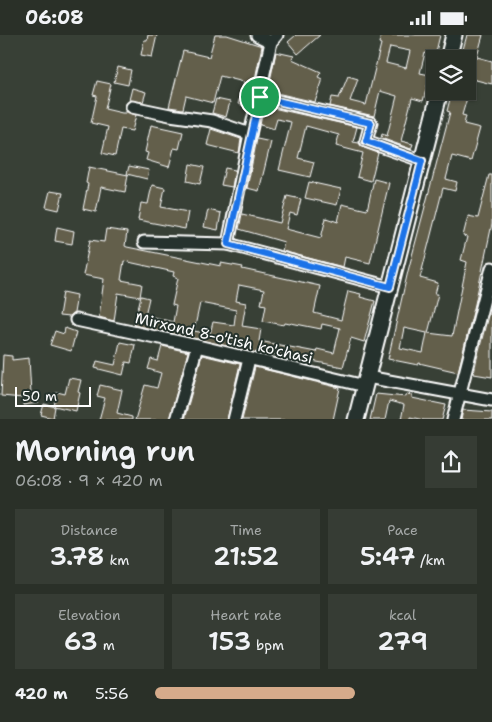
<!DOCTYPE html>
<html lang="en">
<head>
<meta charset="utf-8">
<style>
  body { margin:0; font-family:"Shantell Sans",sans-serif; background:#363c34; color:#f1f3f6; height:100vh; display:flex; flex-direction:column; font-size:19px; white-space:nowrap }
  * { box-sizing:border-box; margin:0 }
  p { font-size:16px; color:#a5a9a8 }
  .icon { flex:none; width:28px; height:28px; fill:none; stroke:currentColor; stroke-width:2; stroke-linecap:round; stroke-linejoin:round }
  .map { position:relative; height:384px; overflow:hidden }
  .details { display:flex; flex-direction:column; background:#2a3028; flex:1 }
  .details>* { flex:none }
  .buttons { position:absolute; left:426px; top:15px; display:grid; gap:10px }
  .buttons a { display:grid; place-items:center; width:50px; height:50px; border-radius:0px; background:#2a3028; box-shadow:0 1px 4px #0004,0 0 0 1px #464b45; font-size:25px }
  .scale { position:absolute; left:15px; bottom:12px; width:76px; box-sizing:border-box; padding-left:5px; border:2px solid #fff; border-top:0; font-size:14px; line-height:18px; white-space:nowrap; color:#fff; -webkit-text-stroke:4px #26332d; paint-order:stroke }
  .pin { position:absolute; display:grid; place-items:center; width:42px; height:42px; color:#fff; margin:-21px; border:2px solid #fff; border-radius:50%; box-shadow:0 1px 5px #0007 }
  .round { display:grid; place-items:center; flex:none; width:52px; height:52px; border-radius:0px; background:#363c34 }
  .overview { display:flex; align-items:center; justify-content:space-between; height:85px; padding:0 15px }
  h1 { font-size:28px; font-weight:600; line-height:38px }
  .stats { display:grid; grid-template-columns:repeat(3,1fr); gap:8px; height:85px; padding:5px 15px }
  .stats div { display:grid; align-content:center; border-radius:0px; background:#363c34; text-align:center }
  .stats b { font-size:25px; font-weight:600 }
  .stats small { font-size:14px; font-weight:400 }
  .stats p { font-size:14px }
  ul { padding:0 15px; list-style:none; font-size:16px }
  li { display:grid; grid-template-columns:80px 60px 1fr; align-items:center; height:38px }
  li i { height:12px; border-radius:6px; background:#d6ab8b }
  .status { display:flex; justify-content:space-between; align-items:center; height:35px; padding:0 25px; background:#2a3028; direction:ltr }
  .status svg { height:14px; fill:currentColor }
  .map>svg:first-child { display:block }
  .building { fill:#635e4c; stroke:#fff; fill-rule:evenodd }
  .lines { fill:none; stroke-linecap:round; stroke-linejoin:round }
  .minor-casing { stroke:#fff; stroke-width:15 }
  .major-casing { stroke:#fff; stroke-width:19 }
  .minor { stroke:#26332d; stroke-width:11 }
  .major { stroke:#26332d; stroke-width:15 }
  .route-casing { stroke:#fff; stroke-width:10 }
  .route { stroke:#1a73e8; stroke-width:6 }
  .labels { text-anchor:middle; stroke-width:4; stroke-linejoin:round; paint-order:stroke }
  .street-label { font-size:15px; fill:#fff; stroke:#26332d }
</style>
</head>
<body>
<div class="status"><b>06:08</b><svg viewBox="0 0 49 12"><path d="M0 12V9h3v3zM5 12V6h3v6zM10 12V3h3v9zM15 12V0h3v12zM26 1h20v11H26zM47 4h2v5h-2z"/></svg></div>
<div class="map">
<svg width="492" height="385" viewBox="0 0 492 385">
  <rect width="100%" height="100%" fill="#384036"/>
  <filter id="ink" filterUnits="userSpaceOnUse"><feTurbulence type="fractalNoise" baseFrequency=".02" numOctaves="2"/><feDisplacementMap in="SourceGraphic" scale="10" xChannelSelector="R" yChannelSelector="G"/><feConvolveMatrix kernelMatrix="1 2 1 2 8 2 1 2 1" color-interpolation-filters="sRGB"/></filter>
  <g filter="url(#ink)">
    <g class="building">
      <polygon points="148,0 157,0 152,22 141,20 144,5 147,5"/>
      <polygon points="215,0 227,0 262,11 249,72 238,69 244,47 220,41 213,68 186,61 183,74 169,72 183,16 209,22"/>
      <polygon points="296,0 320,0 298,19 288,7"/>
      <path d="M381 0H440L435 21 425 18 420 38 430 40 423 66 412 63 401 106 413 109 411 114 381 103 382 99 387 101 397 61 380 56 374 81 330 71 332 62 339 63 348 41 358 44 350 66 366 70 381 9 379 8ZM390 12 410 16 406 33 386 28Z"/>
      <polygon points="467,0 483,0 477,22 492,26 492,49 468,43 468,19 462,18"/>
      <polygon points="276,17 294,21 292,24 321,37 318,42 322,44 322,47 315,67 268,56"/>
      <polygon points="118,32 131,35 128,50 114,47"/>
      <polygon points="97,46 111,49 105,74 122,78 126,78 126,76 136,80 132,96 121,94 115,121 102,118 108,92 91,88 97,61 93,60"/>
      <polygon points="132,53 146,57 143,67 129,65"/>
      <path d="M452 56H469L462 80 466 81 464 89 480 93 471 126 452 121 446 144 457 147 455 156 443 153 420 243 438 248 435 259H438L428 298 452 301 467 227 461 225 467 202 463 201 468 181 478 183 489 140H492V189L475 269 458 337 419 328 418 330 388 324 408 236 450 77 447 76ZM404 293 427 298 423 318 400 313Z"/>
      <polygon points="216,64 230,67 226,82 212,78"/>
      <polygon points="264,71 357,92 353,107 359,108 364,113 378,118 371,146 357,142 363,118 336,111 339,100 306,91 298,123 314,127 310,142 279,135 291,87 277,84 274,94 260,90"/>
      <polygon points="151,90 183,97 179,114 174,113 169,132 146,125 148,118 145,117"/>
      <polygon points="211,94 241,104 239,118 207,110"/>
      <polygon points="257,104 271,107 259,156 247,153"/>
      <polygon points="190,129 204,132 200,149 187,146"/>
      <polygon points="129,131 149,135 147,144 127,139"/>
      <polygon points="89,132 128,140 125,157 101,152 96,177 83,174 88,149 86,148"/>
      <polygon points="225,133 235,135 232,152 221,150"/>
      <polygon points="374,144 389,148 370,228 345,222 343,232 282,216 284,207 239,194 242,179 280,188 287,161 301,164 297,180 290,178 286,194 321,203 326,183 338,187 342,169 367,175"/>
      <polygon points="309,147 341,154 337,170 305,163"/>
      <polygon points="152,150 165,153 161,172 188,177 185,194 138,185 141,168 148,169"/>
      <polygon points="50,156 63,158 59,175 46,172"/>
      <polygon points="208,175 221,178 218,195 204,192"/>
      <polygon points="57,192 74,196 72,209 55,206"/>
      <path d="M106 194 127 197 125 211 127 212 221 231V228L243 232 242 234 320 251 314 278 341 285 348 256 361 259 360 262 375 266 364 307 351 303 343 332 286 321 257 316V318L134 290 141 261 149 263 145 280 173 287 176 271 172 270 178 243 173 241 174 237 124 226 121 245 142 249 140 262 118 258 114 286 99 282 104 244 83 240 90 205 104 207ZM239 250 264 255 261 269 266 270 263 286 284 290 285 288 290 289 291 288 321 294 322 289 340 293 334 318 317 314 316 317 259 306 261 294 242 291 246 268 236 266ZM200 268 236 275 234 290 213 287 210 299 194 296Z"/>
      <polygon points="63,257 77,260 74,278 69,282 59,281"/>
      <polygon points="490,273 492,273 492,342 474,339 476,327"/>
      <polygon points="65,293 76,297 71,316 50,310 55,296 64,299"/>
      <polygon points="120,307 135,310 131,328 126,327 123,340 95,333 97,326 115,330"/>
      <polygon points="162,311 188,317 169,385 135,385 145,350 157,353 161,338 148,334 151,324 158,326"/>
      <polygon points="3,320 12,321 12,325 29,323 31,359 39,368 23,370 23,363 1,361"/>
      <polygon points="202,320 240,329 227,385 184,385"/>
      <polygon points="255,332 340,353 333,385 242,385"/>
      <polygon points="69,343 81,345 78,357 80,358 76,376 54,371 57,357 65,359"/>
      <polygon points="100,350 122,355 117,378 132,382 132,385 99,385 105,363 97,361"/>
      <polygon points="376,359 406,362 407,359 412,360 412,363 446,370 442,385 424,385 410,382 410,385 401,385 404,370 389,366 385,385 370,385"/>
      <polygon points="44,369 55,372 53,383 41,380"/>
      <polygon points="463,375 492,377 492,385 461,385"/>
    </g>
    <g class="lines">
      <g class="minor-casing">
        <g id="minor">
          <polyline points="257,0 271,7"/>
          <polyline points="260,62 371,88 366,106 423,126"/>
          <polyline points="132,72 170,80 212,86 250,99"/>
          <polyline points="144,207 228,209 390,252"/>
          <polyline points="228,209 250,99 271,7 277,0"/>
          <polyline points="76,285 197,311 365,351"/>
          <polyline points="367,342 492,365"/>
          <polyline points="176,385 197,311"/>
          <polyline points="234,385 249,324"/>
          <polyline points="453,385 492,233"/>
        </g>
      </g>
      <g class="major-casing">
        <g id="major">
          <polyline points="448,24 454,0"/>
          <polyline points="356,385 440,56"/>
        </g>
      </g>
      <use href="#minor" class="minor"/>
      <use href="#major" class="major"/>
    </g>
  </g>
  <g class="lines" filter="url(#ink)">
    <g class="route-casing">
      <polygon id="route" points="260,62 371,88 366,106 422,126 390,252 228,209"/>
    </g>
    <use href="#route" class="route"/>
  </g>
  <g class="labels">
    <g class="street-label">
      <text transform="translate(224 303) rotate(13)" y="5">Mirxond 8-o'tish ko'chasi</text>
    </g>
  </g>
</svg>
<div class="buttons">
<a><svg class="icon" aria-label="layers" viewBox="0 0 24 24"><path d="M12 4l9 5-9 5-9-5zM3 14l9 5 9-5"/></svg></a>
</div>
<div class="scale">50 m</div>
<div class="pin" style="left:260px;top:62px;background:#1e9e55"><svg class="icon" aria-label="arrive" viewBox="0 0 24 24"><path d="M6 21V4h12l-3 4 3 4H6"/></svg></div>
</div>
<section class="details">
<div class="overview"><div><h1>Morning run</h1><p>06:08 · 9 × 420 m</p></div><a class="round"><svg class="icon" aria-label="share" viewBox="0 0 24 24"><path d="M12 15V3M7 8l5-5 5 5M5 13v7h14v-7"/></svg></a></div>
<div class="stats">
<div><p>Distance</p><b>3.78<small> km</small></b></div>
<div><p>Time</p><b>21:52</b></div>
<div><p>Pace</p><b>5:47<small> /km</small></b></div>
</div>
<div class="stats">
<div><p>Elevation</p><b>63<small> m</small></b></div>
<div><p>Heart rate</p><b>153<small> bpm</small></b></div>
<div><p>kcal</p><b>279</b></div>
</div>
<ul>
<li><b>420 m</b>5:56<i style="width:62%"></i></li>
</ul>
</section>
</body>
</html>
